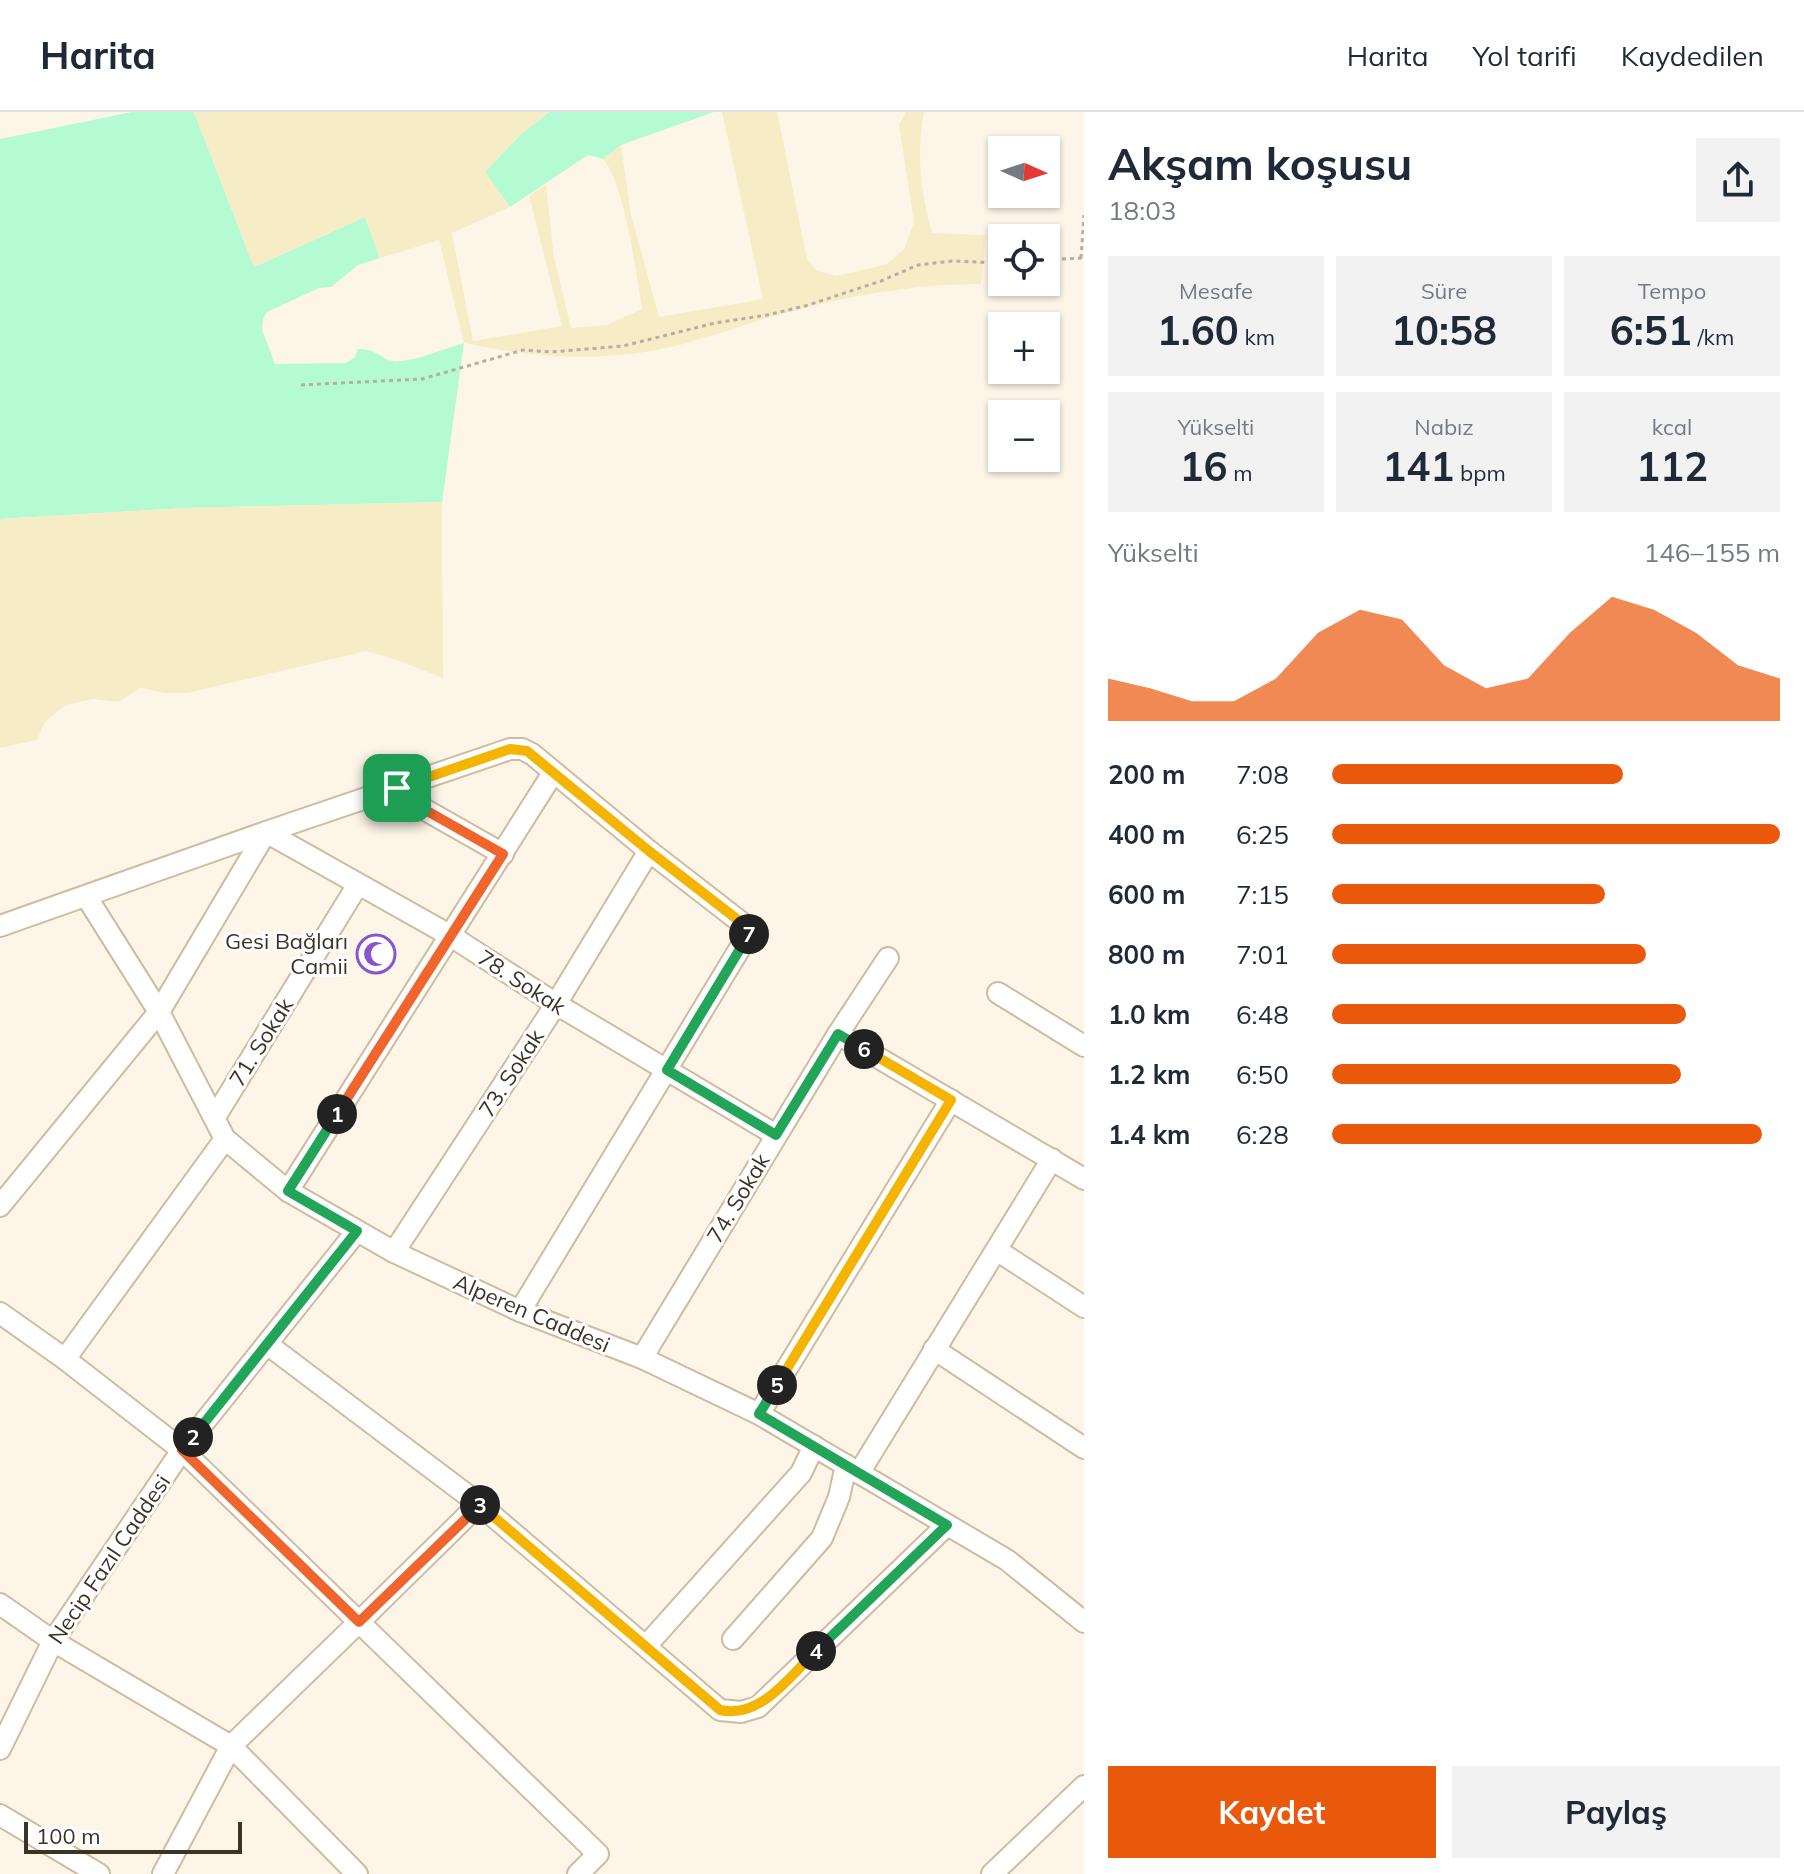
<!DOCTYPE html>
<html lang="tr">
<head>
<meta charset="utf-8">
<style>
  body { margin:0; font-family:Mulish,sans-serif; background:#f2f2f3; color:#1f2937; height:100vh; display:flex; flex-direction:column; font-size:30px; white-space:nowrap }
  * { box-sizing:border-box; margin:0 }
  p { font-size:26px; color:#747a83 }
  .icon { flex:none; width:44px; height:44px; fill:none; stroke:currentColor; stroke-width:2; stroke-linecap:round; stroke-linejoin:round }
  .map { position:relative; flex:1; overflow:hidden }
  .panel { display:flex; flex-direction:column; background:#fff; width:720px }
  .panel>* { flex:none }
  .needle { width:52px; rotate:93deg }
  .controls { position:absolute; left:988px; top:24px; display:grid; gap:16px }
  .controls a { display:grid; place-items:center; width:72px; height:72px; border-radius:0px; background:#fff; box-shadow:0 2px 6px #0004; font-size:40px }
  .scale { position:absolute; left:24px; bottom:20px; width:218px; box-sizing:border-box; padding-left:8px; border:4px solid #3c3327; border-top:0; font-size:22px; line-height:28px; white-space:nowrap; color:#3c3327; -webkit-text-stroke:6px #fff; paint-order:stroke }
  .pin { position:absolute; display:grid; place-items:center; width:68px; height:68px; color:#fff; margin:-34px; border-radius:16px; box-shadow:0 4px 12px #0006 }
  .km { position:absolute; width:40px; height:40px; margin:-20px; border-radius:50%; background:#222; color:#fff; font-size:22px; line-height:40px; text-align:center }
  .round { display:grid; place-items:center; flex:none; width:84px; height:84px; border-radius:0px; background:#f2f2f3 }
  .headline { display:flex; align-items:center; justify-content:space-between; height:136px; padding:0 24px }
  h1 { font-size:44px; font-weight:700; line-height:60px }
  .figures { display:grid; grid-template-columns:repeat(3,1fr); gap:12px; height:136px; padding:8px 24px }
  .figures div { display:grid; align-content:center; border-radius:0px; background:#f2f2f3; text-align:center }
  .figures b { font-size:40px; font-weight:700 }
  .figures small { font-size:22px; font-weight:400 }
  .figures p { font-size:22px }
  .chart { height:224px; padding:16px 24px }
  .chart p { display:flex; justify-content:space-between }
  .chart svg { width:100%; height:144px; margin-top:8px; fill:#ea580c; opacity:.7 }
  .action { display:flex; gap:16px; margin-top:auto; padding:16px 24px }
  .action a { flex:1; height:92px; border-radius:0px; background:#ea580c; color:#fff; font-size:32px; font-weight:700; line-height:92px; text-align:center }
  .action a+a { background:#f2f2f3; color:#1f2937 }
  ul { padding:0 24px; list-style:none; font-size:26px }
  li { display:grid; grid-template-columns:128px 96px 1fr; align-items:center; height:60px }
  li i { height:20px; border-radius:10px; background:#ea580c }
  header { display:flex; align-items:center; gap:48px; box-sizing:border-box; height:112px; padding:0 40px; background:#fff; border-bottom:2px solid #e0e1e3 }
  header strong { font-size:38px }
  nav { display:flex; gap:44px; margin-inline-start:auto; font-size:28px }
  main { display:flex; flex:1; min-height:0 }
  .map>svg:first-child { display:block }
  .green { fill:#b4fbd4 }
  .sand { fill:#f6edc7 }
  .lines { fill:none; stroke-linecap:round; stroke-linejoin:round }
  .minor-casing { stroke:#d0bb9d; stroke-width:24 }
  .path { stroke:#b7aea2; stroke-width:3; stroke-dasharray:4 4; stroke-linecap:butt }
  .minor { stroke:#fff; stroke-width:20 }
  .split-1-casing { stroke:#fff; stroke-width:16 }
  .split-2-casing { stroke:#fff; stroke-width:16 }
  .split-3-casing { stroke:#fff; stroke-width:16 }
  .split-4-casing { stroke:#fff; stroke-width:16 }
  .split-5-casing { stroke:#fff; stroke-width:16 }
  .split-6-casing { stroke:#fff; stroke-width:16 }
  .split-7-casing { stroke:#fff; stroke-width:16 }
  .split-8-casing { stroke:#fff; stroke-width:16 }
  .split-1 { stroke:#f0652b; stroke-width:10 }
  .split-2 { stroke:#22a559; stroke-width:10 }
  .split-3 { stroke:#f0652b; stroke-width:10 }
  .split-4 { stroke:#f5b400; stroke-width:10 }
  .split-5 { stroke:#22a559; stroke-width:10 }
  .split-6 { stroke:#f5b400; stroke-width:10 }
  .split-7 { stroke:#22a559; stroke-width:10 }
  .split-8 { stroke:#f5b400; stroke-width:10 }
  .labels { text-anchor:middle; stroke-width:6; stroke-linejoin:round; paint-order:stroke }
  .poi-label { font-size:22px; fill:#3c3327; stroke:#fff; text-anchor:end }
  .street-label { font-size:22px; fill:#3c3327; stroke:#fff }
</style>
</head>
<body>
<header>
<strong>Harita</strong>
<nav><a>Harita</a><a>Yol tarifi</a><a>Kaydedilen</a></nav>
</header>
<main>
<div class="map">
<svg width="1084" height="1762" viewBox="0 0 1084 1762">
  <rect width="100%" height="100%" fill="#fef5e9"/>
  <g class="green">
    <path d="M132 0H194L254 155 365 105 380 146 358 153 331 175 319 176 267 200 263 207 262 218 275 252 346 251 355 245 358 237C379 237 378 247 394 249 411 251 446 236 464 231L442 390 186 396 0 407V27Z"/>
    <polygon points="549,0 714,0 621,33 603,47 588,43 510,95 485,60 520,23"/>
  </g>
  <g class="sand">
    <path d="M194 0H549L520 23 485 60 510 95 452 121 473 229 562 214 529 84 546 73 554 145 571 216 607 213 642 197C637 164 624 70 603 47L621 33 631 103 659 205 763 187 722 0H777L807 147 817 159 837 164 887 152 904 137 914 110 899 13 906 0H924C916 41 921 82 932 121L986 123 981 172C914 172 846 184 781 202 738 214 697 231 652 239 589 250 526 244 464 231L439 128 380 146 365 105 254 155Z"/>
    <polygon points="442,390 443,566 394,547 367,539 187,581 164,581 141,576 118,590 93,587 66,593 45,610 37,628 0,636 0,407 186,396"/>
  </g>
  <g class="lines">
    <g class="minor-casing">
      <g id="minor">
        <polyline points="397,676 406,687 503,742"/>
        <polyline points="86,784 159,900 225,1027 288,1079 394,1140 520,1199 642,1246 759,1302 1007,1448 1084,1510"/>
        <polyline points="0,814 266,720 451,824 556,892 776,1023"/>
        <polyline points="998,881 1084,934"/>
        <polyline points="838,922 1084,1067"/>
        <polyline points="215,1005 357,774"/>
        <polyline points="288,1079 553,661"/>
        <polyline points="0,1094 159,900 266,720 510,637 522,637 532,642 649,739 751,818 520,1199"/>
        <polyline points="998,1139 1084,1195"/>
        <polyline points="394,1140 556,892 649,739"/>
        <polyline points="0,1201 65,1247 182,1338 359,1510 479,1392 267,1232"/>
        <polyline points="934,1237 1084,1336"/>
        <polyline points="642,1246 838,922 888,846"/>
        <polyline points="65,1247 225,1027"/>
        <polyline points="759,1302 951,988"/>
        <polyline points="859,1361 1052,1047"/>
        <polyline points="479,1392 720,1598 741,1600 758,1595 947,1413"/>
        <polyline points="0,1492 53,1529 231,1634 357,1762"/>
        <polyline points="733,1527 822,1426 839,1385 846,1353"/>
        <polyline points="646,1534 801,1361 814,1334"/>
        <polyline points="0,1637 53,1529 182,1338 357,1119"/>
        <polyline points="0,1703 99,1762"/>
        <polyline points="163,1762 231,1634 359,1510 598,1742 578,1762"/>
        <polyline points="992,1762 1084,1674"/>
      </g>
    </g>
    <g class="path">
      <polyline points="1081,146 1084,103"/>
      <polyline points="1046,148 1081,146 1084,148"/>
      <polyline points="301,273 422,267 523,238 551,240 623,234 715,211 767,203 805,194 881,169 918,153 952,149 1002,151"/>
    </g>
    <use href="#minor" class="minor"/>
  </g>
  <g class="lines">
    <g class="split-1-casing">
      <polyline id="split-1" points="337,1002 503,742 406,687 397,676"/>
    </g>
    <g class="split-2-casing">
      <polyline id="split-2" points="193,1325 357,1119 288,1079 337,1002"/>
    </g>
    <g class="split-3-casing">
      <polyline id="split-3" points="193,1325 182,1338 359,1510 480,1393"/>
    </g>
    <g class="split-4-casing">
      <path id="split-4" d="M480 1393 720 1598C761 1607 789 1565 816 1539"/>
    </g>
    <g class="split-5-casing">
      <polyline id="split-5" points="777,1273 759,1302 947,1413 816,1539"/>
    </g>
    <g class="split-6-casing">
      <polyline id="split-6" points="777,1273 951,988 864,937"/>
    </g>
    <g class="split-7-casing">
      <polyline id="split-7" points="749,822 667,958 776,1023 838,922 864,937"/>
    </g>
    <g class="split-8-casing">
      <polyline id="split-8" points="397,676 510,637 527,639 649,739 751,818 749,822"/>
    </g>
    <use href="#split-1" class="split-1"/>
    <use href="#split-2" class="split-2"/>
    <use href="#split-3" class="split-3"/>
    <use href="#split-4" class="split-4"/>
    <use href="#split-5" class="split-5"/>
    <use href="#split-6" class="split-6"/>
    <use href="#split-7" class="split-7"/>
    <use href="#split-8" class="split-8"/>
  </g>
  <defs>
    <g id="mosque-ring" transform="scale(2)"><circle r="9.5" fill="#fff" stroke="#8855cd" stroke-width="1.5"/><path d="M3.5-4.9A6 6 0 1 0 3.5 4.9A5 5 0 1 1 3.5-4.9Z" fill="#8855cd"/></g>
  </defs>
  <g fill-rule="evenodd">
    <use href="#mosque-ring" x="376" y="842"/>
  </g>
  <g class="labels">
    <g class="poi-label">
      <text x="348" y="837">Gesi Bağları<tspan x="348" dy="25">Camii</tspan></text>
    </g>
    <g class="street-label">
      <text transform="translate(522 870) rotate(33)" y="8">78. Sokak</text>
      <text transform="translate(261 930) rotate(-58)" y="8">71. Sokak</text>
      <text transform="translate(511 961) rotate(-57)" y="8">73. Sokak</text>
      <text transform="translate(738 1086) rotate(-59)" y="8">74. Sokak</text>
      <text transform="translate(532 1201) rotate(23)" y="8">Alperen Caddesi</text>
      <text transform="translate(109 1447) rotate(-56)" y="8">Necip Fazıl Caddesi</text>
    </g>
  </g>
</svg>
<div class="controls">
<a><svg class="needle" viewBox="-14 -14 28 28"><path d="M0-13l5 13h-10z" fill="#e53935"/><path d="M0 13l5-13h-10z" fill="#747a83"/></svg></a>
<a><svg class="icon" aria-label="locate" viewBox="0 0 24 24"><circle cx="12" cy="12" r="6"/><path d="M12 2v4M12 18v4M2 12h4M18 12h4"/></svg></a>
<a>+</a>
<a>−</a>
</div>
<div class="scale">100 m</div>
<div class="pin" style="left:397px;top:676px;background:#1e9e55"><svg class="icon" aria-label="arrive" viewBox="0 0 24 24"><path d="M6 21V4h12l-3 4 3 4H6"/></svg></div>
<b class="km" style="left:337px;top:1002px">1</b>
<b class="km" style="left:193px;top:1325px">2</b>
<b class="km" style="left:480px;top:1393px">3</b>
<b class="km" style="left:816px;top:1539px">4</b>
<b class="km" style="left:777px;top:1273px">5</b>
<b class="km" style="left:864px;top:937px">6</b>
<b class="km" style="left:749px;top:822px">7</b>
</div>
<section class="panel">
<div class="headline"><div><h1>Akşam koşusu</h1><p>18:03</p></div><a class="round"><svg class="icon" aria-label="share" viewBox="0 0 24 24"><path d="M12 15V3M7 8l5-5 5 5M5 13v7h14v-7"/></svg></a></div>
<div class="figures">
<div><p>Mesafe</p><b>1.60<small> km</small></b></div>
<div><p>Süre</p><b>10:58</b></div>
<div><p>Tempo</p><b>6:51<small> /km</small></b></div>
</div>
<div class="figures">
<div><p>Yükselti</p><b>16<small> m</small></b></div>
<div><p>Nabız</p><b>141<small> bpm</small></b></div>
<div><p>kcal</p><b>112</b></div>
</div>
<div class="chart"><p><span>Yükselti</span>146–155 m</p>
<svg viewBox="0 0 160 44" preserveAspectRatio="none"><path d="M0 44V31L10 34L20 38L30 38L40 31L50 17L60 10L70 13L80 27L90 34L100 31L110 17L120 6L130 10L140 17L150 27L160 31V44z"/></svg>
</div>
<ul>
<li><b>200 m</b>7:08<i style="width:65%"></i></li>
<li><b>400 m</b>6:25<i style="width:100%"></i></li>
<li><b>600 m</b>7:15<i style="width:61%"></i></li>
<li><b>800 m</b>7:01<i style="width:70%"></i></li>
<li><b>1.0 km</b>6:48<i style="width:79%"></i></li>
<li><b>1.2 km</b>6:50<i style="width:78%"></i></li>
<li><b>1.4 km</b>6:28<i style="width:96%"></i></li>
</ul>
<div class="action"><a>Kaydet</a><a>Paylaş</a></div>
</section>
</main>
</body>
</html>
